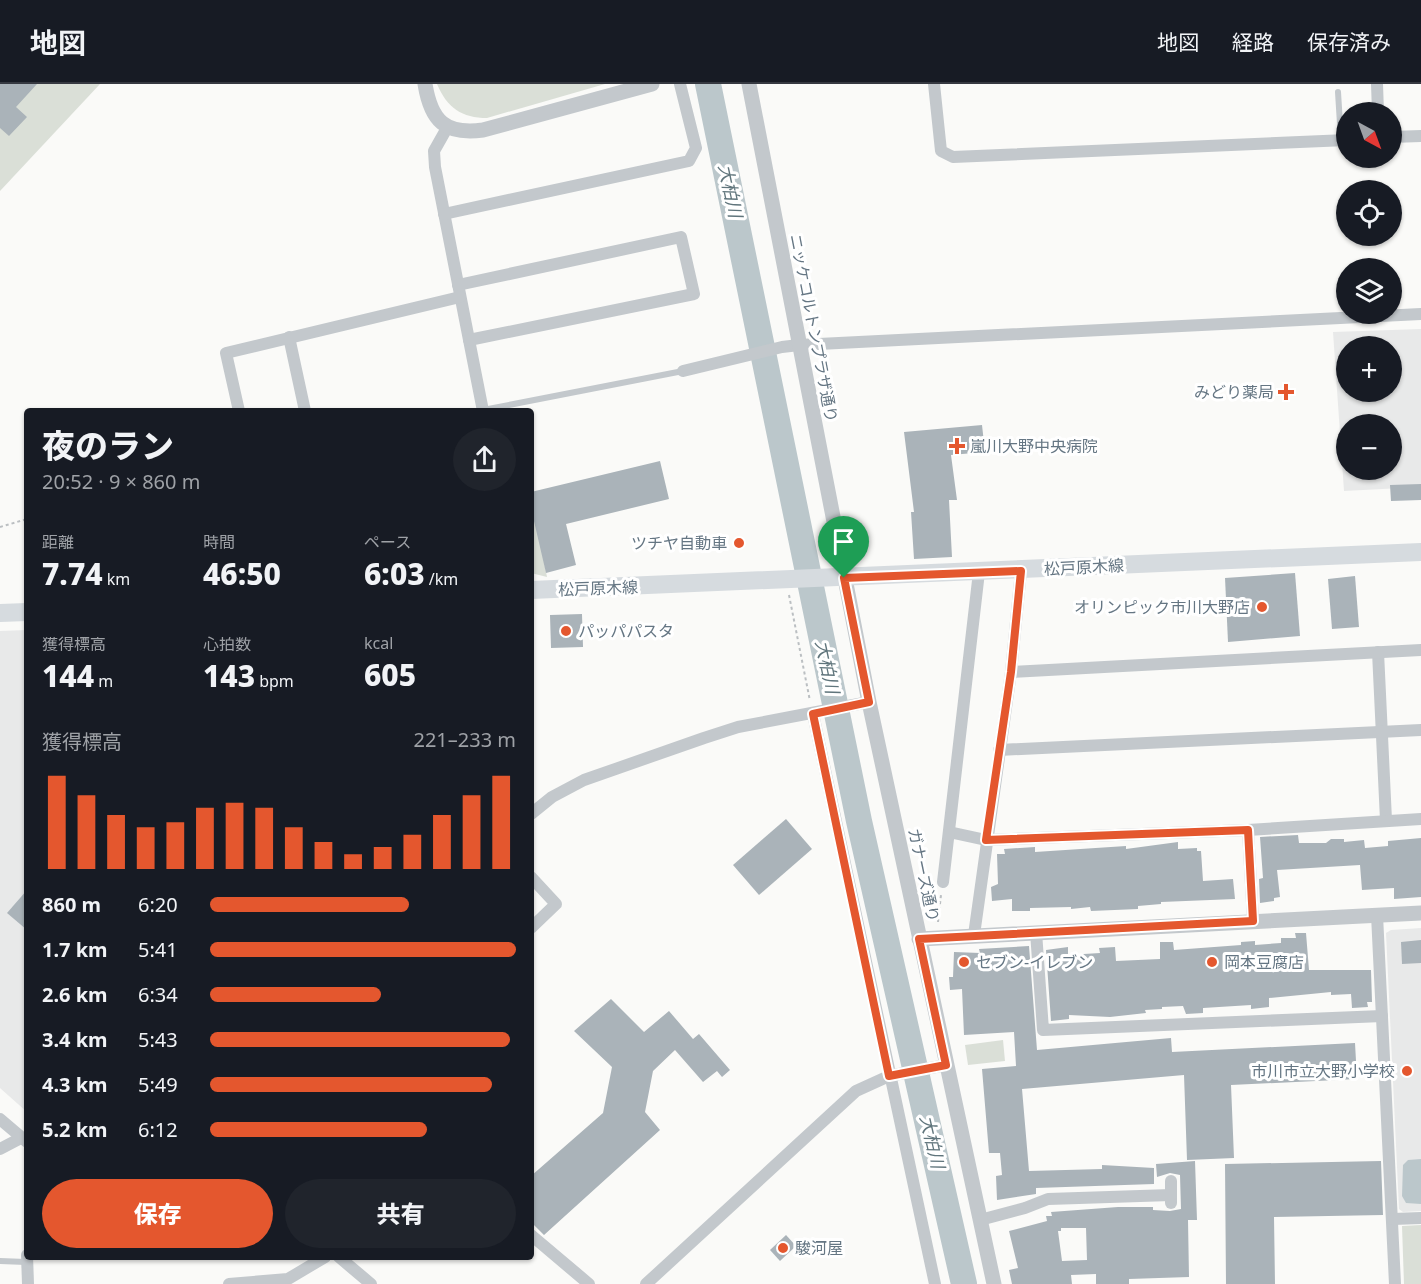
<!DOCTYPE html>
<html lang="ja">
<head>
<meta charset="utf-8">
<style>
  body { margin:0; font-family:"Noto Sans","Noto Sans JP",sans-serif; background:#20242c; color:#f1f3f6; height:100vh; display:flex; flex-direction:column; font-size:22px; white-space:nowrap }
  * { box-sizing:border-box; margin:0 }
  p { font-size:20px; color:#9ea1a6 }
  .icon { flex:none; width:33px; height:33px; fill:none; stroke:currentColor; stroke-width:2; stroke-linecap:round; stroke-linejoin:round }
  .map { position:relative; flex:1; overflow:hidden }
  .details { position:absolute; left:24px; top:324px; width:510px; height:852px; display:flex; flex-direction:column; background:#171b24; border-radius:6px; box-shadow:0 2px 4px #0004 }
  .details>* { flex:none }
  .needle { width:39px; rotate:139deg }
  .buttons { position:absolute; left:1336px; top:18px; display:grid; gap:12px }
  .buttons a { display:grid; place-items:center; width:66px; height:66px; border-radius:50%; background:#171b24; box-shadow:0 2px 4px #0004; font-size:30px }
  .pin { position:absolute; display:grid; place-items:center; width:51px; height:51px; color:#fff; margin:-62px -26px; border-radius:50% 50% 50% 0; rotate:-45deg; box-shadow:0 0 6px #0007 }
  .pin .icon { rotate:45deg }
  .round { display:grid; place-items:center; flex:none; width:63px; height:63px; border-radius:32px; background:#20242c }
  .overview { display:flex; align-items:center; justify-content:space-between; height:102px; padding:0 18px }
  h1 { font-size:33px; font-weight:800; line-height:45px }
  .stats { display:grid; grid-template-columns:repeat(3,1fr); gap:9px; height:102px; padding:6px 18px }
  .stats div { display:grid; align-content:center }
  .stats b { font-size:30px; font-weight:800 }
  .stats small { font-size:16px; font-weight:400 }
  .stats p { font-size:16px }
  .chart { height:168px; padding:12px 18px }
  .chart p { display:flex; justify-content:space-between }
  .chart svg { width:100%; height:108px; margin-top:6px; stroke:#e4572e; stroke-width:6 }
  .button { display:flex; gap:12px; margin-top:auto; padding:12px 18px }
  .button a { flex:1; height:69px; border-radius:36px; background:#e4572e; color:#fff; font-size:24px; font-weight:800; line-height:69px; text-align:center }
  .button a+a { background:#20242c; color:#f1f3f6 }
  ul { padding:0 18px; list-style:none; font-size:20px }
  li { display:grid; grid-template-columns:96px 72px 1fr; align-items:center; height:45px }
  li i { height:15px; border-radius:8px; background:#e4572e }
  header { display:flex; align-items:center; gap:36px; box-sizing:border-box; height:84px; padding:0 30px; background:#171b24; border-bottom:2px solid #363941 }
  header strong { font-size:28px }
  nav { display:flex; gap:33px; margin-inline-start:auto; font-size:21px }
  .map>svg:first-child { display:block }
  .built { fill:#e8e9e9; fill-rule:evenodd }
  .green { fill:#dadfd7 }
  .water { fill:#bbc7cb }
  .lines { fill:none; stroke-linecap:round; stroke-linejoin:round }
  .stream { stroke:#bbc7cb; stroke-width:4.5 }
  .river { stroke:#bbc7cb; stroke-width:26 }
  .building { fill:#aab3b9; fill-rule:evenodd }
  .path { stroke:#bbbfc2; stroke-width:2; stroke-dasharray:3 3; stroke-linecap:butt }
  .service { stroke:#c3c8cc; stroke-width:6 }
  .minor { stroke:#c3c8cc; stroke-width:12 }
  .tertiary { stroke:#c3c8cc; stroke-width:15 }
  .secondary { stroke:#d6dbdf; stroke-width:18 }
  .route-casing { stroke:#fff; stroke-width:12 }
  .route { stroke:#e4572e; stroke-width:8 }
  .poi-dot { fill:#e4572e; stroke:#fff; stroke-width:2 }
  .labels { text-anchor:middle; stroke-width:6; stroke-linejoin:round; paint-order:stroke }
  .street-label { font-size:16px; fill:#657683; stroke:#fff }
  .poi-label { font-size:16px; fill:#657683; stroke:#fff; text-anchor:start }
  .water-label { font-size:18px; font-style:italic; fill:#60757c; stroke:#fff }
</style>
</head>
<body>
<header>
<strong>地図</strong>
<nav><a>地図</a><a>経路</a><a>保存済み</a></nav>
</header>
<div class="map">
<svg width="1421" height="1200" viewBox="0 0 1421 1200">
  <rect width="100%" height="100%" fill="#fafaf8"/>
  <g class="built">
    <path d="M1421 245V403L1344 407 1333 248ZM1347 262H1392V308H1347ZM1347 340H1392V386H1347Z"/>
    <polygon points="27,546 27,1028 0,1004 0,547"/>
    <polygon points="1421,844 1421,1127 1403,1128 1399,1125 1386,849 1391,846"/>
  </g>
  <g class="green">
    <polygon points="0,0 100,0 0,107"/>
    <path d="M437 0H605L487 34C462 34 447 24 437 0Z"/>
    <polygon points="531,413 547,493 531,489"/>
    <polygon points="1003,956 1005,977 968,981 965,961"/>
    <polygon points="1421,1141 1421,1200 1404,1200 1402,1142"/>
  </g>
  <polygon class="water" points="1421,1075 1421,1120 1406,1119 1402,1112 1403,1081 1408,1076"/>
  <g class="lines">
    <polyline class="stream" points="708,1 714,0"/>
    <polyline class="river" points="708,0 859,737 964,1200"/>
  </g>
  <g class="building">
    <polygon points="0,0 37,0 16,23 27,33 9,52 0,44"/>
    <polygon points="982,341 985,368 951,371 957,416 949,416 952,473 914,475 911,428 914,428 904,348"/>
    <polygon points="660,377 669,415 566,440 576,481 546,489 531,424 531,408"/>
    <polygon points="1421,400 1421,416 1391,417 1390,401"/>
    <polygon points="1295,489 1300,552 1228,558 1225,494"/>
    <polygon points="1355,492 1359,543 1332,545 1328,495"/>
    <polygon points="582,530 583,563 551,564 550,531"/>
    <polygon points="786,735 812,765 759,811 733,781"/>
    <polygon points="1298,751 1299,759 1326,759 1331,755 1344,755 1344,758 1364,756 1365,764 1388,762 1388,757 1421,754 1421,813 1394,815 1394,804 1362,806 1360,781 1277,786 1280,813 1274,814 1274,817 1260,819 1259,795 1263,794 1260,753"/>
    <polygon points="1178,758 1178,765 1197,764 1197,767 1201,767 1203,797 1233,795 1235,815 1161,818 1161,820 1138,822 1138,825 1091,827 1090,823 1071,825 1071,823 1030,824 1030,827 1012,827 1012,815 992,817 991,803 998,800 997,770 1005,770 1004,765 1035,763 1035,768 1126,762 1126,765"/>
    <polygon points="27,806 27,846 7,829"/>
    <polygon points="1295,849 1306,849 1309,886 1371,886 1372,918 1367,918 1368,923 1352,924 1351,910 1331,911 1331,908 1269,914 1269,923 1251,925 1251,921 1203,924 1203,929 1186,930 1183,922 1162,923 1162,925 1145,926 1146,929 1110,933 1069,931 1069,935 1051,937 1046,866 1068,863 1068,871 1100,869 1099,864 1115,863 1116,877 1160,875 1160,858 1173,858 1174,866 1241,861 1241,858 1255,857 1255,861 1281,859 1281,854 1296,854"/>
    <polygon points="1421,856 1421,879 1402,880 1401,858"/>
    <polygon points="1029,862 1037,966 1171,954 1172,968 1355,959 1357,995 1231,1001 1234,1074 1187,1076 1184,991 1022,1005 1029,1087 1102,1085 1102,1081 1154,1084 1154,1100 1036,1104 1036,1110 997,1116 996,1092 1002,1091 1000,1069 989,1069 982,985 1016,982 1014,948 964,951 962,905 950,906 949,893 953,893 954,868 980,869 979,865"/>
    <polygon points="611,915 644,948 669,927 693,955 699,950 730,986 722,993 717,987 703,998 675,966 653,987 645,1028 660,1046 544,1151 531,1138 531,1092 603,1029 612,983 574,947"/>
    <path d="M1195 1077 1197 1136H1188L1189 1193 1129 1195V1200H1096V1190L1071 1191 1072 1200H1012L1009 1186 1018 1184 1009 1147 1047 1137 1046 1132H1052L1051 1128 1118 1123H1153V1126L1170 1127 1181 1125 1180 1091 1170 1089 1157 1093 1156 1080ZM1061 1144H1086L1087 1176 1062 1177 1058 1147H1061Z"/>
    <polygon points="1381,1077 1383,1131 1274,1133 1275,1200 1226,1200 1225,1080"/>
    <polygon points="786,1151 796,1162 780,1177 770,1166"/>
  </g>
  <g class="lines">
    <g class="path">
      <polyline points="0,443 27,435"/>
      <polyline points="789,511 810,617"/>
      <polyline points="938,838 941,811"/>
    </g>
    <g class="service">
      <polyline points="1338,8 1341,56"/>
      <polyline points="483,326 683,287"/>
      <polyline points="0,1177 26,1178"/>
    </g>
    <g class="minor">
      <polyline points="934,0 941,67 953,73 1347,56"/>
      <polyline points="1377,0 1378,28"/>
      <polyline points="447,44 434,67 435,83 483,327"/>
      <polyline points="1392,53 1421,52"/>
      <polyline points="444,130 689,77 696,64 680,0"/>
      <polyline points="458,201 681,153 694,210 469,256"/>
      <polyline points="289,253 305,327"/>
      <polyline points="683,287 782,263 799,261 1421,230"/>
      <polyline points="239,327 226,269 460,213"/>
      <polyline points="1378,568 1386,736"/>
      <polyline points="1011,588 1421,566"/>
      <polyline points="813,630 935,1200"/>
      <polyline points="999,666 1421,646"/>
      <polyline points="531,730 552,713 584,696 704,654 738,643 869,618"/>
      <polyline points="1248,746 1253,837"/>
      <polyline points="949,748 986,756 1248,746 1421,735"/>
      <polyline points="531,793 556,820 531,844"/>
      <polyline points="943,798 979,488"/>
      <polyline points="1377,831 1395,1200"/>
      <polyline points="1036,848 1043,946 1382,932"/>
      <polyline points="974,851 1011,588 1021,487"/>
      <polyline points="0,1035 27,1058"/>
      <polyline points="0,1065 21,1054"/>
      <polyline points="1171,1097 1171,1119"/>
      <polyline points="1393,1135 1421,1134"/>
      <polyline points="980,1136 1025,1124 1048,1115 1171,1111"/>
      <polyline points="531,1151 589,1200"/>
      <polyline points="27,1171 28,1200"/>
      <polyline points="339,1173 371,1200"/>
      <polyline points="229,1200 288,1195 325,1173"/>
      <polyline points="646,1200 856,1007 889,992 946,981"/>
    </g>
    <g class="tertiary">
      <path d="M425 0C431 37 445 51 483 46L652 0"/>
      <polyline points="749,0 869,618 994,1200"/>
      <polyline points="919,855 1421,829"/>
    </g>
    <g class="secondary">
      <polyline points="531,506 1421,468"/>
      <polyline points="0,529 27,528"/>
    </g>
  </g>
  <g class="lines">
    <g class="route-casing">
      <polygon id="route" points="1021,487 1011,588 986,756 1248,746 1253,837 919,855 946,981 889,992 813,630 869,618 844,494"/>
    </g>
    <use href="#route" class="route"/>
  </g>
  <g class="poi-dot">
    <path d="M1283 299h6v6h6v6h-6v6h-6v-6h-6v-6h6z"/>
    <path d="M954 353h6v6h6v6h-6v6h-6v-6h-6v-6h6z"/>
    <circle cx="739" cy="459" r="6"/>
    <circle cx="1262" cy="523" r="6"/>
    <circle cx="566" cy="547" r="6"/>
    <circle cx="964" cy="878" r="6"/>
    <circle cx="1212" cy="878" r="6"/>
    <circle cx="1407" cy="987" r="6"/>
    <circle cx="783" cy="1164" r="6"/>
  </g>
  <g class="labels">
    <g class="street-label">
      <text transform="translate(814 244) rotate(79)" y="6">ニッケコルトンプラザ通り</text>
      <text transform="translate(1084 483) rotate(-3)" y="6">松戸原木線</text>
      <text transform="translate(598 504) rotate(-2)" y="6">松戸原木線</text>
      <text transform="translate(924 791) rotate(78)" y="6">ガナーズ通り</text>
    </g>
    <g class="poi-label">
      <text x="1274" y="314" text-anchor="end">みどり薬局</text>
      <text x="970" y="368">嵐川大野中央病院</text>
      <text x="727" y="465" text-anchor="end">ツチヤ自動車</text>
      <text x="1250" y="529" text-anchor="end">オリンピック市川大野店</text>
      <text x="578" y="553">パッパパスタ</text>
      <text x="976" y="884">セブン-イレブン</text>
      <text x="1224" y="884">岡本豆腐店</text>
      <text x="1395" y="993" text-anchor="end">市川市立大野小学校</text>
      <text x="795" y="1170">駿河屋</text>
    </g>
    <g class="water-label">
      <text transform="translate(730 107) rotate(78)" y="6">大柏川</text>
      <text transform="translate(827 583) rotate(78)" y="6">大柏川</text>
      <text transform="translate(932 1058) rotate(77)" y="6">大柏川</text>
    </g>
  </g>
</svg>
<div class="buttons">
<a><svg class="needle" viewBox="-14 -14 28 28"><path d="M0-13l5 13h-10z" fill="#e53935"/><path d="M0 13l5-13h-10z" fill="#9ea1a6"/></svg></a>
<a><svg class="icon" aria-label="locate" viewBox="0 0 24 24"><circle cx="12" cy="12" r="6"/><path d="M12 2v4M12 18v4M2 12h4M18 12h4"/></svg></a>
<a><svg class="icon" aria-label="layers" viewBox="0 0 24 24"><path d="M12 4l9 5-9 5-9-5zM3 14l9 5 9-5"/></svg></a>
<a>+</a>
<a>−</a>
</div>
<div class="pin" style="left:844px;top:494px;background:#1e9e55"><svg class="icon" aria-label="arrive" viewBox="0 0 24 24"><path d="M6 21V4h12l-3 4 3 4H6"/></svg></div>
<section class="details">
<div class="overview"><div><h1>夜のラン</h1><p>20:52 · 9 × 860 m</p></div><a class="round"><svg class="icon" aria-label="share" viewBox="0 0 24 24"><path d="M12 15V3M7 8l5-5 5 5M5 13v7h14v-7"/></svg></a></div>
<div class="stats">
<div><p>距離</p><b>7.74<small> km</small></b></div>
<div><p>時間</p><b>46:50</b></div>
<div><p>ペース</p><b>6:03<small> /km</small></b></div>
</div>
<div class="stats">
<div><p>獲得標高</p><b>144<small> m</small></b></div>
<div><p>心拍数</p><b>143<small> bpm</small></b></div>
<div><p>kcal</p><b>605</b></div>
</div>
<div class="chart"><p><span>獲得標高</span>221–233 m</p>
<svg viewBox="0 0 160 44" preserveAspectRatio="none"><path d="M5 44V6M15 44V14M25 44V22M35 44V27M45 44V25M55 44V19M65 44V17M75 44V19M85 44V27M95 44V33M105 44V38M115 44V35M125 44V30M135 44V22M145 44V14M155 44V6"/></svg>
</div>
<ul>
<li><b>860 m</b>6:20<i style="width:65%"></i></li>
<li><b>1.7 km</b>5:41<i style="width:100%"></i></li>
<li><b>2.6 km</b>6:34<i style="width:56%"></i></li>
<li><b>3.4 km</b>5:43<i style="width:98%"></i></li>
<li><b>4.3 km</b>5:49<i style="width:92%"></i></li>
<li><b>5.2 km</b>6:12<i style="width:71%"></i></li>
</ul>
<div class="button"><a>保存</a><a>共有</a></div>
</section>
</div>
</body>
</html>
